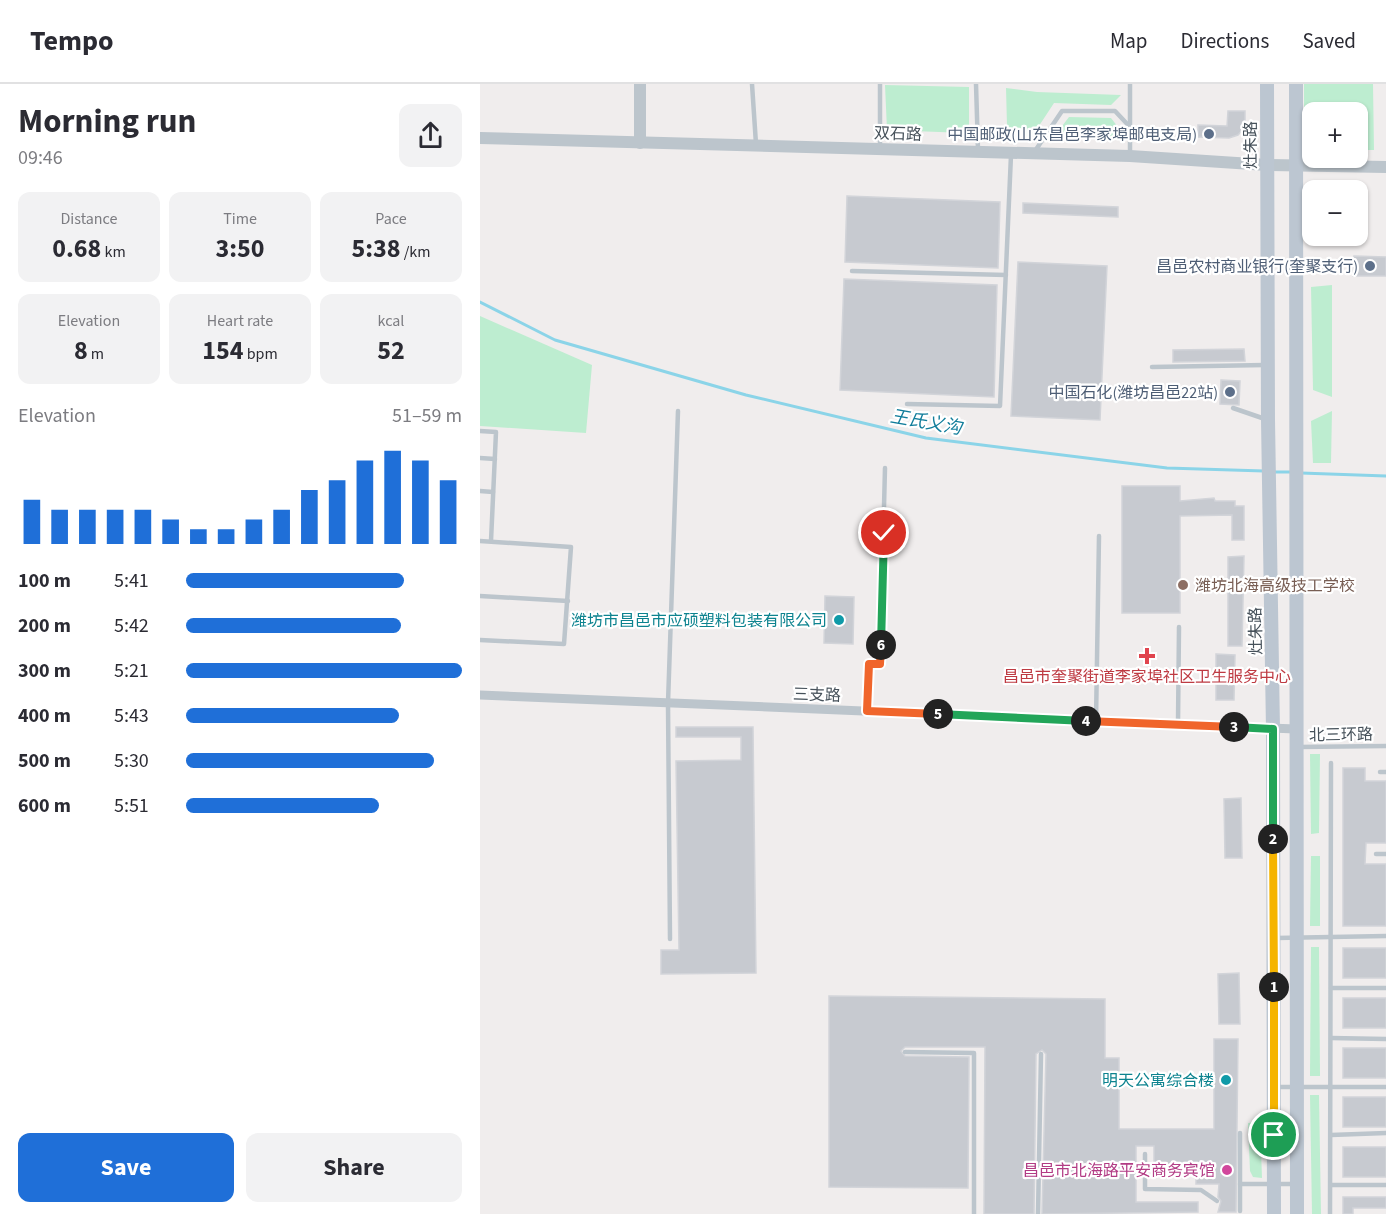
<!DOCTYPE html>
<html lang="en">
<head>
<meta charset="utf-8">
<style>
  body { margin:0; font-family:"Source Sans 3","Noto Sans SC",sans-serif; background:#f2f2f3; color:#2b2b33; height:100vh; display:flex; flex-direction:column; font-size:22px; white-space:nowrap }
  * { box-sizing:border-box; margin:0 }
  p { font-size:20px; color:#7c7c81 }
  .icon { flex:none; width:33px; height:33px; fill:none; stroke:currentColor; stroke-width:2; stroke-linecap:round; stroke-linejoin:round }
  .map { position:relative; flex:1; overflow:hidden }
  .sheet { display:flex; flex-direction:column; background:#fff; width:480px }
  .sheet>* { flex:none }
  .buttons { position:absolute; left:822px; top:18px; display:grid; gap:12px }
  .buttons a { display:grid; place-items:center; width:66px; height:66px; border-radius:12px; background:#fff; box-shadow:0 2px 4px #0004; font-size:30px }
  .pin { position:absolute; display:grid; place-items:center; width:51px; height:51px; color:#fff; margin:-26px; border:3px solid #fff; border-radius:50%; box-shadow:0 2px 6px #0007 }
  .km { position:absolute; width:30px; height:30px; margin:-15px; border-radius:50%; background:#222; color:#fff; font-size:16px; line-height:30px; text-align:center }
  .round { display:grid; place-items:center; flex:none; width:63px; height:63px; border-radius:12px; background:#f2f2f3 }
  .head { display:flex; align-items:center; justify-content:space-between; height:102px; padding:0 18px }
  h1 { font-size:33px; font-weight:700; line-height:45px }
  .figures { display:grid; grid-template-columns:repeat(3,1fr); gap:9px; height:102px; padding:6px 18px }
  .figures div { display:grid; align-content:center; border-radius:12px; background:#f2f2f3; text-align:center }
  .figures b { font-size:26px; font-weight:700 }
  .figures small { font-size:16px; font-weight:400 }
  .figures p { font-size:16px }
  .chart { height:168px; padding:12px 18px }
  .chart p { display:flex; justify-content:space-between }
  .chart svg { width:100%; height:108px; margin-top:6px; stroke:#1f6fd8; stroke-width:6 }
  .action { display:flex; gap:12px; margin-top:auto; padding:12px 18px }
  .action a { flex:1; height:69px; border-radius:12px; background:#1f6fd8; color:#fff; font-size:24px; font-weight:700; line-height:69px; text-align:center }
  .action a+a { background:#f2f2f3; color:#2b2b33 }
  ul { padding:0 18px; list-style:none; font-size:20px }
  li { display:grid; grid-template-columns:96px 72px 1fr; align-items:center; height:45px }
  li i { height:15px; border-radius:8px; background:#1f6fd8 }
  header { display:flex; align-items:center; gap:36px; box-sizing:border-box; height:84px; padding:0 30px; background:#fff; border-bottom:2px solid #e1e1e2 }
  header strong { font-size:28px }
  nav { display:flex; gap:33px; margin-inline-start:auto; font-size:21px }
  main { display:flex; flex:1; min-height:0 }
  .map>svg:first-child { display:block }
  .green { fill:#bdedd0 }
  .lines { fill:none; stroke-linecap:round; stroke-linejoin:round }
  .stream { stroke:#8bd4e8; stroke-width:3 }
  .building { fill:#c7cad0; stroke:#d2d4d9; stroke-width:1.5 }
  .service { stroke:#bcc5cc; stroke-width:4.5 }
  .minor { stroke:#bcc5cc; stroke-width:9 }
  .tertiary { stroke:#bcc5cc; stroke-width:12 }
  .secondary { stroke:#bcc6d1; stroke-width:14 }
  .split-1-casing { stroke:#fff; stroke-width:12 }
  .split-2-casing { stroke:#fff; stroke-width:12 }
  .split-3-casing { stroke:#fff; stroke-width:12 }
  .split-4-casing { stroke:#fff; stroke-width:12 }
  .split-5-casing { stroke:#fff; stroke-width:12 }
  .split-6-casing { stroke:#fff; stroke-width:12 }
  .split-7-casing { stroke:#fff; stroke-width:12 }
  .split-1 { stroke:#f5b400; stroke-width:8 }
  .split-2 { stroke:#f5b400; stroke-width:8 }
  .split-3 { stroke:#22a559; stroke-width:8 }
  .split-4 { stroke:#f0652b; stroke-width:8 }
  .split-5 { stroke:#22a559; stroke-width:8 }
  .split-6 { stroke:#f0652b; stroke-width:8 }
  .split-7 { stroke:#22a559; stroke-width:8 }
  .service-dot { fill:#5c6f8a; stroke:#fff; stroke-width:2 }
  .education-dot { fill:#8d6e63; stroke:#fff; stroke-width:2 }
  .culture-dot { fill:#0f9aa8; stroke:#fff; stroke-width:2 }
  .health-dot { fill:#e0444e; stroke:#fff; stroke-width:2 }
  .hotel-dot { fill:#d1479c; stroke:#fff; stroke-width:2 }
  .labels { text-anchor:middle; stroke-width:4.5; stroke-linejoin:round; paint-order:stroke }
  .street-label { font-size:16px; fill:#46515a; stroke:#fff }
  .service-label { font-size:16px; fill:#4e5e75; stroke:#fff; text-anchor:end }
  .education-label { font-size:16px; fill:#785e54; stroke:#fff; text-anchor:start }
  .culture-label { font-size:16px; fill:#0d838f; stroke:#fff; text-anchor:end }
  .health-label { font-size:16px; fill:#be3a42; stroke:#fff }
  .hotel-label { font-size:16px; fill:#b23c85; stroke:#fff; text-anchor:end }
  .water-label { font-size:18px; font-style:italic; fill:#117d9b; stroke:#fff }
</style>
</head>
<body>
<header>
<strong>Tempo</strong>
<nav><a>Map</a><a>Directions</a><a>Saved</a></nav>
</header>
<main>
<section class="sheet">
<div class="head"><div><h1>Morning run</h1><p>09:46</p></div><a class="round"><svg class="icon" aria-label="share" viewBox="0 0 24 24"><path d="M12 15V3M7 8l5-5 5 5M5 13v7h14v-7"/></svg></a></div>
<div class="figures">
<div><p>Distance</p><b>0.68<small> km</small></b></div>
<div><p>Time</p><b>3:50</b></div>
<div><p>Pace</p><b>5:38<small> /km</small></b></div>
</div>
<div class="figures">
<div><p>Elevation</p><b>8<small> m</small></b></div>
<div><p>Heart rate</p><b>154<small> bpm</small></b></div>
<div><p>kcal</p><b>52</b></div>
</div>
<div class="chart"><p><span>Elevation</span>51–59 m</p>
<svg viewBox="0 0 160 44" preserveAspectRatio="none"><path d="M5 44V26M15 44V30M25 44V30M35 44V30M45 44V30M55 44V34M65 44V38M75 44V38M85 44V34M95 44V30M105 44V22M115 44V18M125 44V10M135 44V6M145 44V10M155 44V18"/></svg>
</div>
<ul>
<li><b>100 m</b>5:41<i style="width:79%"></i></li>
<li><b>200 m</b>5:42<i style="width:78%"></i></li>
<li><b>300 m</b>5:21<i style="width:100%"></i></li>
<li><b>400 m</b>5:43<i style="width:77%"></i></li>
<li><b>500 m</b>5:30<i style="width:90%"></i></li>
<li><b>600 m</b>5:51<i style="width:70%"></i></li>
</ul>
<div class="action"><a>Save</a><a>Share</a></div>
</section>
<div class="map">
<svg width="906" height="1130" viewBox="0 0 906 1130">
  <rect width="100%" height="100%" fill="#f0eded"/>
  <g class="green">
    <polygon points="824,0 893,0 894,66 878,66 878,28 832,28 832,55 824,43"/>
    <polygon points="405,1 489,3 489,44 485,49 407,46"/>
    <polygon points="526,4 557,8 641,11 631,21 574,19 555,48 548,54 513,52 508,46 527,42"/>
    <polygon points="589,33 631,34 641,47 641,54 573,54"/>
    <polygon points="852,201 852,313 833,306 831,203"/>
    <polygon points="0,232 112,281 106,349 0,342"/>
    <polygon points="852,327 851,379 833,379 831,337"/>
    <polygon points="830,670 840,670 839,749 831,750"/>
    <polygon points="831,772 840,772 840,842 830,842"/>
    <polygon points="831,863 839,863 840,992 830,992"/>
    <polygon points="830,1011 839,1011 841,1130 832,1130"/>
    <polygon points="780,1038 782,1094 773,1093 770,1087 768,1039"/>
  </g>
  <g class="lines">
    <g class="stream">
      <polyline points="0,218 75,256 266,311 446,354 687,384 784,387"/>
      <polyline points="794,388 811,388"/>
      <polyline points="821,389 906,392"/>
    </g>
  </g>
  <g class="building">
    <polygon points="748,27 765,27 765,43 758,51 749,54 718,53 718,41 747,42"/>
    <polygon points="367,112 520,118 518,184 365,178"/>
    <polygon points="543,119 638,123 638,133 543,129"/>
    <polygon points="874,172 906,173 906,192 873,192"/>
    <polygon points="538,178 627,182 620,336 531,332"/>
    <polygon points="364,195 517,201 514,313 360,306"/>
    <polygon points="764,265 765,277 693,278 693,266"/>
    <polygon points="741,296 760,297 759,321 740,320"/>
    <polygon points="642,402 700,402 700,417 734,414 735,417 755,417 755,422 764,422 764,456 752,456 752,431 700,432 700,529 642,529"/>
    <polygon points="764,472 762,562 748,562 748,473"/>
    <polygon points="345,512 374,513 373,560 344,559"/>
    <polygon points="736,570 755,571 754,616 736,616"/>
    <polygon points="196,643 273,643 276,889 181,890 181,866 199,866 196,677 261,676 261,653 196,653"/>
    <polygon points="863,684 885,684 885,697 906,697 906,759 886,759 885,780 906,780 906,842 863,842"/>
    <polygon points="761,714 762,774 745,774 744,715"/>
    <rect x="863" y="864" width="43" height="30"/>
    <polygon points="759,889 760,940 739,940 738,890"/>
    <polygon points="349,912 625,915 625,974 639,974 639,1045 734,1045 734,955 758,955 756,1128 738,1128 741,1117 738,1113 739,1100 716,1100 716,1091 674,1090 674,1062 656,1062 656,1118 718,1118 718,1128 562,1130 566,970 562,966 556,970 554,1130 504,1130 505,963 425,963 421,967 425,972 489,973 488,1104 349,1103"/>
    <rect x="863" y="914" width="43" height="30"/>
    <rect x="863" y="964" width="43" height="30"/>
    <rect x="863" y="1013" width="43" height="30"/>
    <rect x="863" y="1063" width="43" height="30"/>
    <polygon points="863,1113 906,1113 906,1124 873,1124 873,1130 863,1130"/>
  </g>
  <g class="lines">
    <g class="service">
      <polyline points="272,0 276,60"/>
      <polyline points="400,0 400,63"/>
      <polyline points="496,0 498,66"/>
      <polyline points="555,67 582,27 635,27 650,43"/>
      <polyline points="650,69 650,0"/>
      <polyline points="372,187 526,191"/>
      <polyline points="672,283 785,281"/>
      <polyline points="427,320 520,322 531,71"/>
      <polyline points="753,324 785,335"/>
      <polyline points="0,347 16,348 11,457"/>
      <polyline points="0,374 15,375"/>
      <polyline points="0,407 13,408"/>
      <polyline points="0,457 91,463 84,560 0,556"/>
      <polyline points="0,512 88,517"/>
      <polyline points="387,627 389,580 400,580 405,384"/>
      <polyline points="616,637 619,452"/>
      <polyline points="698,639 699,543"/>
      <polyline points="818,663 906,662"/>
      <polyline points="900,688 906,688"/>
      <polyline points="896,770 906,770"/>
      <polyline points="796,854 906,852"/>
      <polyline points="190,855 188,619 198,327"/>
      <polyline points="851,904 906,904"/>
      <polyline points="851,954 906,955"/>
      <polyline points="425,968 494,969 494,1130"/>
      <polyline points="796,1003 906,1003"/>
      <polyline points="760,1049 760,1127"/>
      <polyline points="851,1051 906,1049"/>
      <polyline points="665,1070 665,1105 721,1106 737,1117"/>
      <polyline points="760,1100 815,1100"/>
      <polyline points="851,1101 906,1101"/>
      <polyline points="558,1130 561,970"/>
      <polyline points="850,1130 851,679"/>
    </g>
    <polyline class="minor" points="0,611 816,645"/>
    <g class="tertiary">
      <polyline points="0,54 650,72 787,81 906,83"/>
      <polyline points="160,59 160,0"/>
    </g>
    <g class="secondary">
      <polyline points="787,0 788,336 793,646 794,1130"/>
      <polyline points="816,0 817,1130"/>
    </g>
  </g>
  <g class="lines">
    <g class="split-1-casing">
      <polyline id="split-1" points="794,903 794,1051"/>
    </g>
    <g class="split-2-casing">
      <polyline id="split-2" points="793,755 794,903"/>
    </g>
    <g class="split-3-casing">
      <polyline id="split-3" points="754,643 793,645 793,755"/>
    </g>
    <g class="split-4-casing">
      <polyline id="split-4" points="606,637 754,643"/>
    </g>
    <g class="split-5-casing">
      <polyline id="split-5" points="458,630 606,637"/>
    </g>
    <g class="split-6-casing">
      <polyline id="split-6" points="401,561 400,580 389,580 387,627 458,630"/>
    </g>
    <g class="split-7-casing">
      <polyline id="split-7" points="401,561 404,449"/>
    </g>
    <use href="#split-1" class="split-1"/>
    <use href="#split-2" class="split-2"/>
    <use href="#split-3" class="split-3"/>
    <use href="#split-4" class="split-4"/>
    <use href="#split-5" class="split-5"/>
    <use href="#split-6" class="split-6"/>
    <use href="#split-7" class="split-7"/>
  </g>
  <g class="service-dot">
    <circle cx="729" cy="50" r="6"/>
    <circle cx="890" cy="182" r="6"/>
    <circle cx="750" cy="308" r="6"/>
  </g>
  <circle class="education-dot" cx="703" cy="501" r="6"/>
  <g class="culture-dot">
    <circle cx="359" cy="536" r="6"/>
    <circle cx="746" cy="996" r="6"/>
  </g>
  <path class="health-dot" d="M664 563h6v6h6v6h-6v6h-6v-6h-6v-6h6z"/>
  <circle class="hotel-dot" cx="747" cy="1086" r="6"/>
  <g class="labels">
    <g class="street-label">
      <text transform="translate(418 49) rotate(2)" y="6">双石路</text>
      <text transform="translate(770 61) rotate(-90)" y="6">灶朱路</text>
      <text transform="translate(775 547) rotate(-91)" y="6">灶朱路</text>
      <text transform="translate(337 610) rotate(2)" y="6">三支路</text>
      <text transform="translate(861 650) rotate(-1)" y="6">北三环路</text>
    </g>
    <g class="service-label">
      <text x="717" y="56">中国邮政(山东昌邑李家埠邮电支局)</text>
      <text x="878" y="188">昌邑农村商业银行(奎聚支行)</text>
      <text x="738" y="314">中国石化(潍坊昌邑22站)</text>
    </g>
    <g class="education-label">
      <text x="715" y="507">潍坊北海高级技工学校</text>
    </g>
    <g class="culture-label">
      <text x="347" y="542">潍坊市昌邑市应硕塑料包装有限公司</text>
      <text x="734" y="1002">明天公寓综合楼</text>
    </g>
    <g class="health-label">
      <text x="667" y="598">昌邑市奎聚街道李家埠社区卫生服务中心</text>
    </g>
    <g class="hotel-label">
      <text x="735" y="1092">昌邑市北海路平安商务宾馆</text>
    </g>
    <g class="water-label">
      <text transform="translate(446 338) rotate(10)" y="6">王氏义沟</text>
    </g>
  </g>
</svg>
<div class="buttons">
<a>+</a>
<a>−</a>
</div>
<div class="pin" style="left:794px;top:1051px;background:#1e9e55"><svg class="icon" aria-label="arrive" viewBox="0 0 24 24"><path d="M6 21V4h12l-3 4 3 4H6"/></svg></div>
<div class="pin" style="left:404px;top:449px;background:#d93025"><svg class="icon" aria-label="check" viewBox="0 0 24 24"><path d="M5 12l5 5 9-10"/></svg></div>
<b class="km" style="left:794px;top:903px">1</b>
<b class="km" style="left:793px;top:755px">2</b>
<b class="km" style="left:754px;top:643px">3</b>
<b class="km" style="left:606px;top:637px">4</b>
<b class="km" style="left:458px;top:630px">5</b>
<b class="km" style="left:401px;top:561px">6</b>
</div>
</main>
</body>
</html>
